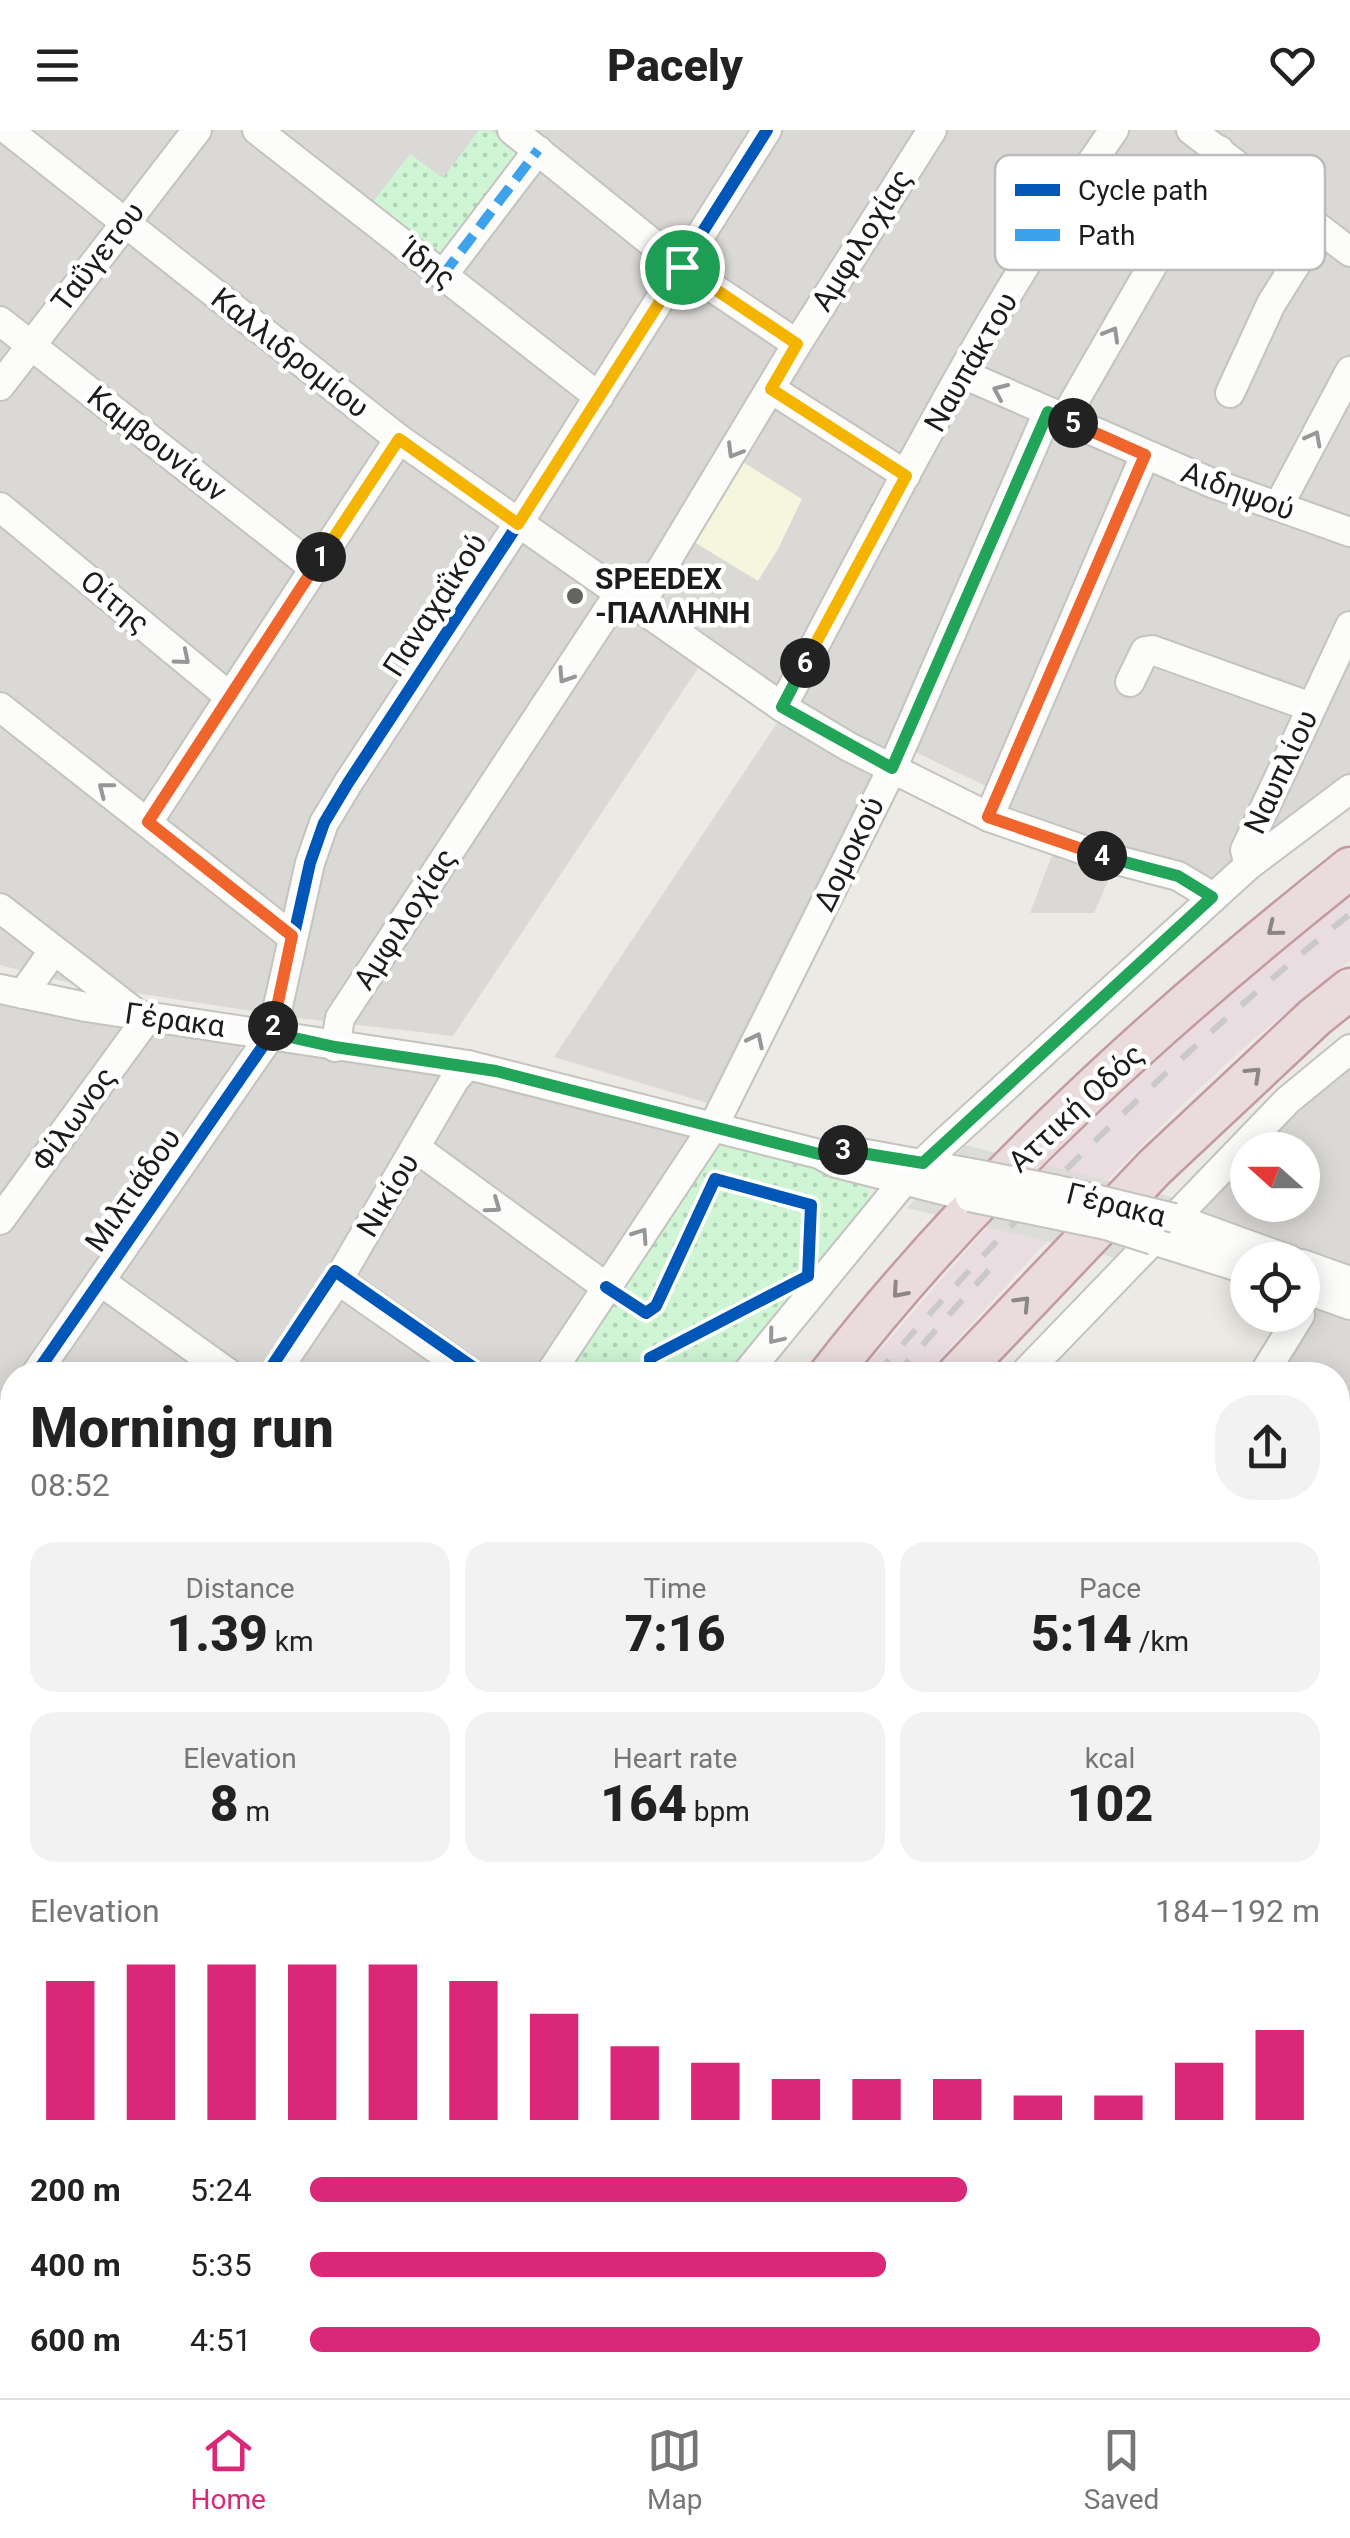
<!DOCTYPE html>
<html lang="en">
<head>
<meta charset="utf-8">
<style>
  body { margin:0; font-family:Roboto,sans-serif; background:#f2f2f2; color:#222; height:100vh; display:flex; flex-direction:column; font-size:38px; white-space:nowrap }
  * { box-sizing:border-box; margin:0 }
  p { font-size:32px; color:#767676 }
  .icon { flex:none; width:55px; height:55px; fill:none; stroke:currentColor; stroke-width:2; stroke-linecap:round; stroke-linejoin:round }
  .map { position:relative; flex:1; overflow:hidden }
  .details { position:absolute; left:0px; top:1232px; width:1350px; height:1038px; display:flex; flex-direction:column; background:#fff; border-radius:40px 40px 0 0; box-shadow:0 5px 25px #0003 }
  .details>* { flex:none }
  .needle { width:65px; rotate:291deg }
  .buttons { position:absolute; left:1230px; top:1002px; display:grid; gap:20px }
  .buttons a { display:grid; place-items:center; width:90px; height:90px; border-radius:50%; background:#fff; box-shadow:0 5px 25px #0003; font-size:50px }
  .pin { position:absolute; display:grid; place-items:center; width:85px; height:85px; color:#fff; margin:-42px; border:5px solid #fff; border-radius:50%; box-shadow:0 2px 10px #0007 }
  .km { position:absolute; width:50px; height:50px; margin:-25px; border-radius:50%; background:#222; color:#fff; font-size:28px; line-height:50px; text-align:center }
  .round { display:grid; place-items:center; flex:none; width:105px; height:105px; border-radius:40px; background:#f2f2f2 }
  .overview { display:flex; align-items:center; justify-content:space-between; height:170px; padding:0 30px }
  h1 { font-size:55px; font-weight:800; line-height:75px }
  .figures { display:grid; grid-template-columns:repeat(3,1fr); gap:15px; height:170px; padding:10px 30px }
  .figures div { display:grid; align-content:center; border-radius:25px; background:#f2f2f2; text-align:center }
  .figures b { font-size:50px; font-weight:800 }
  .figures small { font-size:28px; font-weight:400 }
  .figures p { font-size:28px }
  .chart { height:280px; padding:20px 30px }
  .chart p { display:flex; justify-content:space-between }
  .chart svg { width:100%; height:180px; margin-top:10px; stroke:#db2777; stroke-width:6 }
  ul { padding:0 30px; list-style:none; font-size:32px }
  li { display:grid; grid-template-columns:160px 120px 1fr; align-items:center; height:75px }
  li i { height:25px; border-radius:12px; background:#db2777 }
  header { display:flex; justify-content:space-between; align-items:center; height:130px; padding:0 30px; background:#fff; font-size:45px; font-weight:800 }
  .dock { display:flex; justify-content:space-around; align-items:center; height:140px; border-top:2px solid #e0e0e0; background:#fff; font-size:28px; color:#767676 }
  .dock a { display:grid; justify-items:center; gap:5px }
  .dock .current { color:#db2777 }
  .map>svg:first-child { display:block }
  .residential { fill:#dad9d6 }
  .education { fill:#f4f6de }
  .railway { fill:#eadde2 }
  .park { fill:url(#park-dots) }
  .pitch { fill:#abe8d6 }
  .pier { fill:#dcdcd9 }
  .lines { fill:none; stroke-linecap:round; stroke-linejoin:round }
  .minor-casing { stroke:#c4c3c0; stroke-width:32 }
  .highway-casing { stroke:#c39a9f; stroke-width:45 }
  .minor { stroke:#fcfcfb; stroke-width:28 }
  .highway { stroke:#eadcdc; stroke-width:40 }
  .rail { stroke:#c9c9c8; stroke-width:6; stroke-dasharray:20 20; stroke-linecap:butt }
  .minor-bridge-casing { stroke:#c4c3c0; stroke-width:32; stroke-linecap:butt }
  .minor-bridge { stroke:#fcfcfb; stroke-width:28 }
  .quiet { stroke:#3da2ea; stroke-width:10; stroke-dasharray:20 10; stroke-linecap:butt }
  .cycleway-casing { stroke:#fff; stroke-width:19 }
  .cycleway { stroke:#0057b8; stroke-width:12 }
  .oneway { stroke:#979797 }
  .oneway2 { stroke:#8d8686 }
  .split-1-casing { stroke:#fff; stroke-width:20 }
  .split-2-casing { stroke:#fff; stroke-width:20 }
  .split-3-casing { stroke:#fff; stroke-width:20 }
  .split-4-casing { stroke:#fff; stroke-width:20 }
  .split-5-casing { stroke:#fff; stroke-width:20 }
  .split-6-casing { stroke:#fff; stroke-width:20 }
  .split-7-casing { stroke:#fff; stroke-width:20 }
  .split-1 { stroke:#f5b400; stroke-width:12 }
  .split-2 { stroke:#f0652b; stroke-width:12 }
  .split-3 { stroke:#22a559; stroke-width:12 }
  .split-4 { stroke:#22a559; stroke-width:12 }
  .split-5 { stroke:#f0652b; stroke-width:12 }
  .split-6 { stroke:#22a559; stroke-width:12 }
  .split-7 { stroke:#f5b400; stroke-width:12 }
  .poi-dot { fill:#656462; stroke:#fff; stroke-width:4 }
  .labels { text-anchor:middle; stroke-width:9; stroke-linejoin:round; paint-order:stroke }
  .street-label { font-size:30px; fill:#1c1c1c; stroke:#fff }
  .poi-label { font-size:30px; font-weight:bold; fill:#1c1c1c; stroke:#fff; text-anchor:start }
  .key { fill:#fff; stroke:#bbb; stroke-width:2.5 }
  .key-label { font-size:28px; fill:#1c1c1c }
</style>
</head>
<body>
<header><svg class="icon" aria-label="menu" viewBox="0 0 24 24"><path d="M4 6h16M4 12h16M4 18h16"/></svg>Pacely<svg class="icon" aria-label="heart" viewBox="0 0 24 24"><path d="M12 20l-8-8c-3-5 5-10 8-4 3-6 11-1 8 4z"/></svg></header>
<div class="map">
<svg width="1350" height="2268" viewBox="0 0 1350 2268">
  <defs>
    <pattern id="park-dots" width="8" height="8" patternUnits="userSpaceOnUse" patternTransform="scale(2.5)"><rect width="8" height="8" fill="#cff5d5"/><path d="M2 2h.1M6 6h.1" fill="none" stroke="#b1d1b6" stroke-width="1.8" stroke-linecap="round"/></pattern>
  </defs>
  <rect width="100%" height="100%" fill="#eceae4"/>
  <g class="residential">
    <polygon points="0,0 1350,0 1350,649 1195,771 1185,762 1112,742 1094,783 1030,783 1062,699 1003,680 1006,666 897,613 714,975 554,927 779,590 700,535 453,906 290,887 66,852 0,835"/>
    <polygon points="0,869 238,912 244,926 16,1245 12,1245 0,1268"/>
    <polygon points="274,917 484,948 701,1003 542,1245 40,1245"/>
    <polygon points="1350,932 1350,2268 665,2268 672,2258 1338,2258 1338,1245 1272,1245 1336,1139 1186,1089 1248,1020 1248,1075 1302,1075 1302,1020 1248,1020"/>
    <polygon points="12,1284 12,2015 0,2008 0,1302"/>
    <polygon points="0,2048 12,2054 12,2258 109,2258 102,2268 0,2268"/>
  </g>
  <g class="education">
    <polygon points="743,332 802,369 778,419 758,451 694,412"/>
    <polygon points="1338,1702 1350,1708 1350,1853 1338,1876"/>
  </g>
  <polygon class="railway" points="1350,762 1350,830 1249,913 1187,970 1036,1123 925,1245 858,1245 982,1103 1074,1008 1229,863"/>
  <g class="park">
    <polygon points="479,0 491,0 526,27 444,135 369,77 410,24 443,48"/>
    <polygon points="713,1010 869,1050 869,1070 729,1245 560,1245"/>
  </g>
  <polygon class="pitch" points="1350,1442 1350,1661 1338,1656 1338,1470"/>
  <polygon class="pier" points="965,1015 1175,1068 1116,1128 907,1078"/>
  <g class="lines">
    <g class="minor-casing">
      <g id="minor">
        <polyline points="8,0 399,309 782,577 849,617 989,687 1101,726 1178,746 1213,767"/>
        <polyline points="257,0 599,267"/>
        <polyline points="512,0 682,137 797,214"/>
        <polyline points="1191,0 1350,122"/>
        <polyline points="443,145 538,20"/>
        <polyline points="0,191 314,438"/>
        <polyline points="963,244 1212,353 1350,402"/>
        <polyline points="0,256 197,0"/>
        <polyline points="771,259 906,345"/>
        <polyline points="1230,263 1271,174 1318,99"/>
        <polyline points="1064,289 1219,20"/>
        <polyline points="1279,375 1350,241"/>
        <polyline points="0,377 230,567"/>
        <polyline points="638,478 797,214 932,0"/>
        <polyline points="1130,552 1145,521 1152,520 1311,577"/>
        <polyline points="0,577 291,806"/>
        <path d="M782 577C886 382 986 181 1114 0"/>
        <polyline points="989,687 1145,325"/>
        <polyline points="148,692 399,309"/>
        <polyline points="1249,735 1245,720 1350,496"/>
        <polyline points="0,778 133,881"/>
        <polyline points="0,859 86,877 468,935 819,1024 836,1033 970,1067"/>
        <polyline points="23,864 53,821"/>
        <polyline points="335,917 340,888 618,465"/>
        <polyline points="416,1018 606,1157"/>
        <polyline points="855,1022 976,1044"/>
        <polyline points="1174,1088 1290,1130"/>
        <polyline points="0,1090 148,887"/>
        <polyline points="1153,1110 1248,1140"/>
        <polyline points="1302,1134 1350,1151"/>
        <polyline points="338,1150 474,1245"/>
        <polyline points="100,1151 231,1245"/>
        <polyline points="1302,1158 1350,1175"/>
        <polyline points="35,1245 272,903 310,733 324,693 348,653 518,394 767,0"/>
        <polyline points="274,1245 338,1150 455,949 468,935"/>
        <polyline points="549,1245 713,997 892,639 1048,282"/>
        <polyline points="745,1245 904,1051 945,1012 1249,735 1350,659"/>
        <polyline points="1023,1245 1288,970 1350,919"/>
        <polyline points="1263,1245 1300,1185"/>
        <polyline points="0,1295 12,1278"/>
        <polyline points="0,1323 12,1334"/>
        <polyline points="1338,1442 1350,1415"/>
        <polyline points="0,1653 12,1633"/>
        <polyline points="1338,1687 1350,1692"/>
        <polyline points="0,1771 12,1776"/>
        <polyline points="1338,1896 1350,1879"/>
        <polyline points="0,2027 12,2035"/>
        <polyline points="0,2143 12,2127"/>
        <polyline points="1338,2218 1350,2224"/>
        <polyline points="358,2258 374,2268"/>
        <polyline points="39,2268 47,2258"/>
        <polyline points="110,2268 116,2258"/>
        <polyline points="289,2268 295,2258"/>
        <polyline points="658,2268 664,2258"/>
        <polyline points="828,2268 834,2258"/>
        <polyline points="1011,2268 1018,2258"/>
        <polyline points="1225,2268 1232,2258"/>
      </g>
    </g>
    <g class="highway-casing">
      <g id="highway">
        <path d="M829 1245C978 1053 1161 888 1350 738"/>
        <polyline points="957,1245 1155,1037 1315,887 1350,859"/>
        <polyline points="166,2268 172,2258"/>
        <polyline points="259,2268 265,2258"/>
      </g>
    </g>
    <use href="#minor" class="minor"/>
    <use href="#highway" class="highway"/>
    <g class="rail">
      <path d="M876 1245C1021 1077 1177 923 1350 784"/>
      <polyline points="896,1245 995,1133"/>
      <polyline points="209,2268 215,2258"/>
    </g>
    <g class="minor-bridge-casing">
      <g id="minor-bridge">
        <polyline points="976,1044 1058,1060 1174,1088"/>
        <polyline points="970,1067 1106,1095 1153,1110"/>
      </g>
    </g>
    <use href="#minor-bridge" class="minor-bridge"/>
    <g class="quiet">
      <polyline points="1086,39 1104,66 1101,85 1107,102"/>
      <polyline points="1052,94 1084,102 1107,102 1156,127"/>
      <polyline points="443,145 538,20"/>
    </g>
    <g class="cycleway-casing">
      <g id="cycleway">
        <polyline points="606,1157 646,1183 656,1176 715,1049 811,1075 808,1146 650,1228 651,1245"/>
        <polyline points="35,1245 272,903 310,733 324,693 348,653 518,394 767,0"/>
        <polyline points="266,1245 335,1141 484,1245"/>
      </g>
    </g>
    <use href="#cycleway" class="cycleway"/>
  </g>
  <defs><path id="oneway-chevron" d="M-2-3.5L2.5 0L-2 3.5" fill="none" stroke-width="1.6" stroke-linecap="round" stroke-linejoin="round" transform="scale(2.5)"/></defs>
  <g class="oneway">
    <use href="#oneway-chevron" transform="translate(1112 204) rotate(-60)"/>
    <use href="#oneway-chevron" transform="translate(1000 261) rotate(-156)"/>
    <use href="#oneway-chevron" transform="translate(1314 308) rotate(-62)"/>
    <use href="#oneway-chevron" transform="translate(734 321) rotate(121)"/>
    <use href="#oneway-chevron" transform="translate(183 528) rotate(40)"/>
    <use href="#oneway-chevron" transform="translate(565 546) rotate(123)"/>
    <use href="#oneway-chevron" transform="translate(105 659) rotate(-142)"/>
    <use href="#oneway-chevron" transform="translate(756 910) rotate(-64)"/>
    <use href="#oneway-chevron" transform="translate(494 1076) rotate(36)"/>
    <use href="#oneway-chevron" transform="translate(641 1105) rotate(-56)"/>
    <use href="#oneway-chevron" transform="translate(775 1207) rotate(129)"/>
  </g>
  <g class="oneway2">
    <use href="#oneway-chevron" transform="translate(1274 799) rotate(141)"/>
    <use href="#oneway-chevron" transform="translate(1254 944) rotate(-43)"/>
    <use href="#oneway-chevron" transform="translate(899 1161) rotate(131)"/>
    <use href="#oneway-chevron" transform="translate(1023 1173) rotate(-46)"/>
  </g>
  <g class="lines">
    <g class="split-1-casing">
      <polyline id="split-1" points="321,427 399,309 518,394 682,137"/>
    </g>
    <g class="split-2-casing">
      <polyline id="split-2" points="273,896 292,806 148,692 321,427"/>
    </g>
    <g class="split-3-casing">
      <polyline id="split-3" points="273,896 272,903 335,917 496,941 819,1024 843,1020"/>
    </g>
    <g class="split-4-casing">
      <polyline id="split-4" points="843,1020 923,1033 1212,767 1178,746 1102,726"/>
    </g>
    <g class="split-5-casing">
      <polyline id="split-5" points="1073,293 1145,325 988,687 1102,726"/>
    </g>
    <g class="split-6-casing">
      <polyline id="split-6" points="805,533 782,577 892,638 1048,282 1073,293"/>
    </g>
    <g class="split-7-casing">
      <polyline id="split-7" points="682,137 797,214 771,259 906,346 805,533"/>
    </g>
    <use href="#split-1" class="split-1"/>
    <use href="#split-2" class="split-2"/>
    <use href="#split-3" class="split-3"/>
    <use href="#split-4" class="split-4"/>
    <use href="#split-5" class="split-5"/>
    <use href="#split-6" class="split-6"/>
    <use href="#split-7" class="split-7"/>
  </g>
  <circle class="poi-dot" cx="575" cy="466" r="10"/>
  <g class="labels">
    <g class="street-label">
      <text transform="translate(862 110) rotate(-58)" y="10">Αμφιλοχίας</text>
      <text transform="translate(98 127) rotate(-52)" y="10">Ταΰγετου</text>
      <text transform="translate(428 134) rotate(38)" y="10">Ίδης</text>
      <text transform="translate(290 223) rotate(38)" y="10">Καλλιδρομίου</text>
      <text transform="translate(971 232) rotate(-60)" y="10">Ναυπάκτου</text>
      <text transform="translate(157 314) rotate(38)" y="10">Καμβουνίων</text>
      <text transform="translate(1238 361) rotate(20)" y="10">Αιδηψού</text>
      <text transform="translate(115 472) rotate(40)" y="10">Οίτης</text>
      <text transform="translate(435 475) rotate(-57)" y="10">Παναχαΐκού</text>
      <text transform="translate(1281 642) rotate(-65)" y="10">Ναυπλίου</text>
      <text transform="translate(849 724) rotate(-64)" y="10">Δομοκού</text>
      <text transform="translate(405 789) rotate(-57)" y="10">Αμφιλοχίας</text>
      <text transform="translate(175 890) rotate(8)" y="10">Γέρακα</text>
      <text transform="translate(1076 978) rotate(-43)" y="10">Αττική Οδός</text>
      <text transform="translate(74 989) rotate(-54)" y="10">Φίλωνος</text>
      <text transform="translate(133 1060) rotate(-55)" y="10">Μιλτιάδου</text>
      <text transform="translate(388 1065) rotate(-59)" y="10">Νικίου</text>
      <text transform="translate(1116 1075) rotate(14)" y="10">Γέρακα</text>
    </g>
    <g class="poi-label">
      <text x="595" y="459">SPEEDEX<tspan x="595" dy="34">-ΠΑΛΛΗΝΗ</tspan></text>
    </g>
  </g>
  <rect x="995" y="25" width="330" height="115" rx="15" class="key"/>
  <rect x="1015" y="54" width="45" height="12" fill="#0057b8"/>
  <rect x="1015" y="99" width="45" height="12" fill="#3da2ea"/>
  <g class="key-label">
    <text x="1078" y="70">Cycle path</text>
    <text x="1078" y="115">Path</text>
  </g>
</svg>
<div class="buttons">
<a><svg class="needle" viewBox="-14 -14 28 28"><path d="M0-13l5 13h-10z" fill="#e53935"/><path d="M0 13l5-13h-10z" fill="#767676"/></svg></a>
<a><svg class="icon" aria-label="locate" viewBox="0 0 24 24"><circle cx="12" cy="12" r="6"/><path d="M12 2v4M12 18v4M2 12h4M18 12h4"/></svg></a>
</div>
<div class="pin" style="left:682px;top:137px;background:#1e9e55"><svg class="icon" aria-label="arrive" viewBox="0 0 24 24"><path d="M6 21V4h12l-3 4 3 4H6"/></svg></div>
<b class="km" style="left:321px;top:427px">1</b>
<b class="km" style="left:273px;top:896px">2</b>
<b class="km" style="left:843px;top:1020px">3</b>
<b class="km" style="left:1102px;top:726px">4</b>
<b class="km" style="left:1073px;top:293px">5</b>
<b class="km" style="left:805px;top:533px">6</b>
<section class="details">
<div class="overview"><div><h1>Morning run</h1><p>08:52</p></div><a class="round"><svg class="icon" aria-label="share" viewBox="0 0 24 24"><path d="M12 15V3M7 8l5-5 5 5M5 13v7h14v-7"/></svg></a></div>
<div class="figures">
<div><p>Distance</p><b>1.39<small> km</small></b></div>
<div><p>Time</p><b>7:16</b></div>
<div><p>Pace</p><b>5:14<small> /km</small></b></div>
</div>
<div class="figures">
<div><p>Elevation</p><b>8<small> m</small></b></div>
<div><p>Heart rate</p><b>164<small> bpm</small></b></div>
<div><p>kcal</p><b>102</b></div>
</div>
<div class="chart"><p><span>Elevation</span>184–192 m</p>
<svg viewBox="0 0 160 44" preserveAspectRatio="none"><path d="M5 44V10M15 44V6M25 44V6M35 44V6M45 44V6M55 44V10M65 44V18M75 44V26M85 44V30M95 44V34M105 44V34M115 44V34M125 44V38M135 44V38M145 44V30M155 44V22"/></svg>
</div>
<ul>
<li><b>200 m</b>5:24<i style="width:65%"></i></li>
<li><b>400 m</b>5:35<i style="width:57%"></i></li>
<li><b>600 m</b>4:51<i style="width:100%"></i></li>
</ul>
</section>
</div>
<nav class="dock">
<a class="current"><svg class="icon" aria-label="home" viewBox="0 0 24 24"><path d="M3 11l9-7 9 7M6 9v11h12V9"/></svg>Home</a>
<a><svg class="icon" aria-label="map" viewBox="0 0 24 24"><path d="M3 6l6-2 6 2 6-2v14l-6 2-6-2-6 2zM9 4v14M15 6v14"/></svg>Map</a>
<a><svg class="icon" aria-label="saved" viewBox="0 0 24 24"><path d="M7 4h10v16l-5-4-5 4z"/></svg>Saved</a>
</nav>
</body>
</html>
